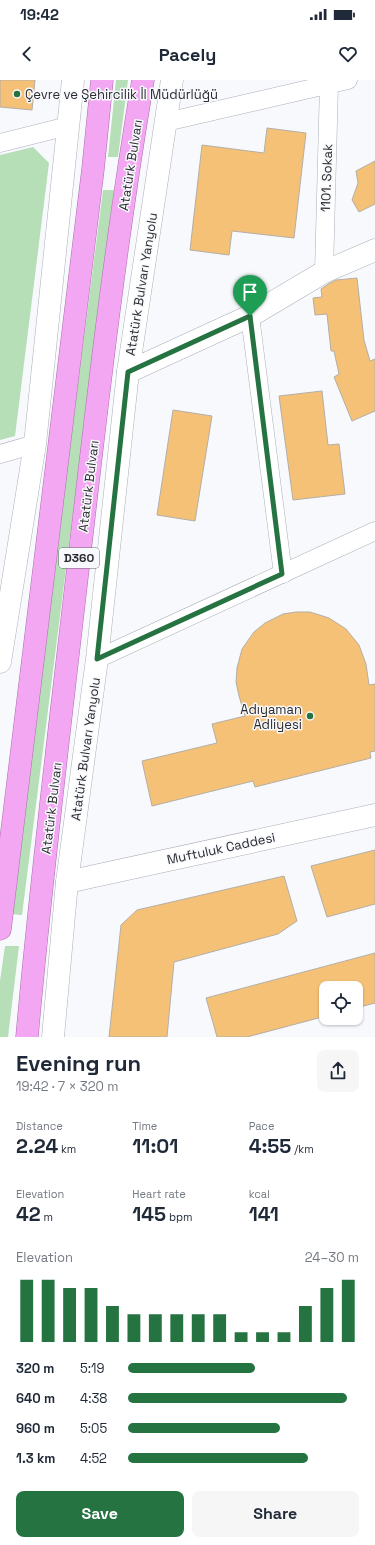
<!DOCTYPE html>
<html lang="en">
<head>
<meta charset="utf-8">
<style>
  body { margin:0; font-family:"Space Grotesk",sans-serif; background:#f6f6f7; color:#1f2937; height:100vh; display:flex; flex-direction:column; font-size:15px; white-space:nowrap }
  * { box-sizing:border-box; margin:0 }
  p { font-size:13px; color:#747a83 }
  .icon { flex:none; width:22px; height:22px; fill:none; stroke:currentColor; stroke-width:2; stroke-linecap:round; stroke-linejoin:round }
  .map { position:relative; height:957px; overflow:hidden }
  .details { display:flex; flex-direction:column; background:#fff; flex:1 }
  .details>* { flex:none }
  .controls { position:absolute; left:319px; top:901px; display:grid; gap:8px }
  .controls a { display:grid; place-items:center; width:44px; height:44px; border-radius:8px; background:#fff; box-shadow:0 1px 3px #0004; font-size:20px }
  .pin { position:absolute; display:grid; place-items:center; width:34px; height:34px; color:#fff; margin:-41px -17px; border-radius:50% 50% 50% 0; rotate:-45deg; box-shadow:0 0 4px #0007 }
  .pin .icon { rotate:45deg }
  .round { display:grid; place-items:center; flex:none; width:42px; height:42px; border-radius:8px; background:#f6f6f7 }
  .headline { display:flex; align-items:center; justify-content:space-between; height:68px; padding:0 16px }
  h1 { font-size:22px; font-weight:800; line-height:30px }
  .figures { display:grid; grid-template-columns:repeat(3,1fr); gap:6px; height:68px; padding:4px 16px }
  .figures div { display:grid; align-content:center }
  .figures b { font-size:20px; font-weight:800 }
  .figures small { font-size:11px; font-weight:400 }
  .figures p { font-size:11px }
  .chart { height:112px; padding:8px 16px }
  .chart p { display:flex; justify-content:space-between }
  .chart svg { width:100%; height:72px; margin-top:4px; stroke:#267342; stroke-width:6 }
  .cta { display:flex; gap:8px; margin-top:auto; padding:8px 16px }
  .cta a { flex:1; height:46px; border-radius:8px; background:#267342; color:#fff; font-size:16px; font-weight:800; line-height:46px; text-align:center }
  .cta a+a { background:#f6f6f7; color:#1f2937 }
  ul { padding:0 16px; list-style:none; font-size:13px }
  li { display:grid; grid-template-columns:64px 48px 1fr; align-items:center; height:30px }
  li i { height:10px; border-radius:5px; background:#267342 }
  .status { display:flex; justify-content:space-between; align-items:center; height:28px; padding:0 20px; background:#fff; direction:ltr }
  .status svg { height:11px; fill:currentColor }
  header { display:flex; justify-content:space-between; align-items:center; height:52px; padding:0 16px; background:#fff; font-size:18px; font-weight:800 }
  .map>svg:first-child { display:block }
  .green { fill:#b6deb7 }
  .building { fill:#f5c176; stroke:#b4aea6 }
  .lines { fill:none; stroke-linecap:round; stroke-linejoin:round }
  .minor-casing { stroke:#acafb9; stroke-width:19 }
  .tertiary-casing { stroke:#acafb9; stroke-width:23 }
  .trunk-casing { stroke:#ab6dac; stroke-width:23 }
  .minor { stroke:#fff; stroke-width:18 }
  .tertiary { stroke:#fff; stroke-width:22 }
  .trunk { stroke:#f3a7f3; stroke-width:22 }
  .route-casing { stroke:#fff; stroke-width:8 }
  .route { stroke:#267342; stroke-width:5 }
  .poi-dot { fill:#267342; stroke:#f8f9fd; stroke-width:1.5 }
  .labels { text-anchor:middle; stroke-width:3; stroke-linejoin:round; paint-order:stroke }
  .shield { fill:#f8f9fd; stroke:#68696c; stroke-width:1 }
  .shield-label { font-size:12px; font-weight:bold; fill:#2a2b2e }
  .poi-label { font-size:13px; fill:#2a2b2e; stroke:#f8f9fd; text-anchor:start }
  .street-label { font-size:13px; fill:#2a2b2e; stroke:#f8f9fd }
</style>
</head>
<body>
<div class="status"><b>19:42</b><svg viewBox="0 0 49 12"><path d="M0 12V9h3v3zM5 12V6h3v6zM10 12V3h3v9zM15 12V0h3v12zM26 1h20v11H26zM47 4h2v5h-2z"/></svg></div>
<header><svg class="icon" aria-label="back" viewBox="0 0 24 24"><path d="M15 5l-7 7 7 7"/></svg>Pacely<svg class="icon" aria-label="heart" viewBox="0 0 24 24"><path d="M12 20l-8-8c-3-5 5-10 8-4 3-6 11-1 8 4z"/></svg></header>
<div class="map">
<svg width="375" height="957" viewBox="0 0 375 957">
  <rect width="100%" height="100%" fill="#f8f9fd"/>
  <g class="green">
    <polygon points="116,0 128,0 118,77 108,77"/>
    <polygon points="33,67 49,83 15,356 0,360 0,75"/>
    <polygon points="103,110 114,110 22,835 10,834"/>
    <polygon points="5,866 19,866 8,957 0,957 0,901"/>
  </g>
  <g class="building">
    <polygon points="0,0 35,0 32,30 0,27"/>
    <polygon points="267,48 306,53 294,158 232,151 229,175 190,170 202,65 264,73"/>
    <polygon points="375,81 375,124 359,132 352,120 358,103 356,91"/>
    <polygon points="357,198 364,260 370,281 375,279 375,331 352,341 334,297 339,294 334,271 331,271 327,234 315,235 313,218 322,217 321,209 330,203 336,200"/>
    <polygon points="322,311 328,365 339,364 345,414 293,420 279,316"/>
    <polygon points="173,330 212,336 195,441 157,435"/>
    <polygon points="296,532 310,532 329,538 346,549 359,565 366,584 369,605 375,604 375,671 370,672 371,678 255,707 253,701 152,726 142,681 217,663 212,644 245,636 239,616 236,602 237,588 242,569 254,552 265,543 283,534"/>
    <polygon points="375,770 375,824 327,837 311,786"/>
    <polygon points="284,796 297,841 278,854 174,882 167,957 109,957 121,845 137,830"/>
    <polygon points="375,873 375,923 356,928 356,908 326,908 326,936 247,957 217,957 206,918"/>
  </g>
  <g class="lines">
    <g class="minor-casing">
      <g id="minor">
        <polyline points="166,42 348,0"/>
        <polyline points="0,63 68,46"/>
        <polyline points="324,192 329,4"/>
        <polyline points="250,236 283,494"/>
        <polyline points="0,374 35,364"/>
        <polyline points="97,579 375,451"/>
      </g>
    </g>
    <g class="tertiary-casing">
      <g id="tertiary">
        <polyline points="128,292 250,236 324,192 375,170"/>
        <polyline points="0,582 35,364 73,0"/>
        <polyline points="67,802 375,735"/>
        <polyline points="53,957 67,802 97,579 128,292 172,0"/>
      </g>
    </g>
    <g class="trunk-casing">
      <g id="trunk">
        <polyline points="0,849 93,89 102,0"/>
        <path d="M27 957C40 809 58 662 75 514 95 342 114 170 143 0"/>
      </g>
    </g>
    <use href="#minor" class="minor"/>
    <use href="#tertiary" class="tertiary"/>
    <use href="#trunk" class="trunk"/>
  </g>
  <g class="lines">
    <g class="route-casing">
      <polygon id="route" points="250,236 282,494 97,579 128,292"/>
    </g>
    <use href="#route" class="route"/>
  </g>
  <g class="poi-dot">
    <circle cx="17" cy="14" r="4"/>
    <circle cx="310" cy="636" r="4"/>
  </g>
  <g class="labels">
    <rect class="shield" x="59" y="468" width="40" height="20" rx="3"/>
    <g class="shield-label">
      <text x="79" y="482">D360</text>
    </g>
    <g class="poi-label">
      <text x="25" y="19">Çevre ve Şehircilik İl Müdürlüğü</text>
      <text x="302" y="634" text-anchor="end">Adıyaman<tspan x="302" dy="15">Adliyesi</tspan></text>
    </g>
    <g class="street-label">
      <text transform="translate(130 85) rotate(-81)" y="5">Atatürk Bulvarı</text>
      <text transform="translate(326 98) rotate(-88)" y="5">1101. Sokak</text>
      <text transform="translate(141 204) rotate(-81)" y="5">Atatürk Bulvarı Yanyolu</text>
      <text transform="translate(88 406) rotate(-83)" y="5">Atatürk Bulvarı</text>
      <text transform="translate(85 669) rotate(-82)" y="5">Atatürk Bulvarı Yanyolu</text>
      <text transform="translate(51 728) rotate(-83)" y="5">Atatürk Bulvarı</text>
      <text transform="translate(221 768) rotate(-12)" y="5">Muftuluk Caddesi</text>
    </g>
  </g>
</svg>
<div class="controls">
<a><svg class="icon" aria-label="locate" viewBox="0 0 24 24"><circle cx="12" cy="12" r="6"/><path d="M12 2v4M12 18v4M2 12h4M18 12h4"/></svg></a>
</div>
<div class="pin" style="left:250px;top:236px;background:#1e9e55"><svg class="icon" aria-label="arrive" viewBox="0 0 24 24"><path d="M6 21V4h12l-3 4 3 4H6"/></svg></div>
</div>
<section class="details">
<div class="headline"><div><h1>Evening run</h1><p>19:42 · 7 × 320 m</p></div><a class="round"><svg class="icon" aria-label="share" viewBox="0 0 24 24"><path d="M12 15V3M7 8l5-5 5 5M5 13v7h14v-7"/></svg></a></div>
<div class="figures">
<div><p>Distance</p><b>2.24<small> km</small></b></div>
<div><p>Time</p><b>11:01</b></div>
<div><p>Pace</p><b>4:55<small> /km</small></b></div>
</div>
<div class="figures">
<div><p>Elevation</p><b>42<small> m</small></b></div>
<div><p>Heart rate</p><b>145<small> bpm</small></b></div>
<div><p>kcal</p><b>141</b></div>
</div>
<div class="chart"><p><span>Elevation</span>24–30 m</p>
<svg viewBox="0 0 160 44" preserveAspectRatio="none"><path d="M5 44V6M15 44V6M25 44V11M35 44V11M45 44V22M55 44V27M65 44V27M75 44V27M85 44V27M95 44V27M105 44V38M115 44V38M125 44V38M135 44V22M145 44V11M155 44V6"/></svg>
</div>
<ul>
<li><b>320 m</b>5:19<i style="width:55%"></i></li>
<li><b>640 m</b>4:38<i style="width:95%"></i></li>
<li><b>960 m</b>5:05<i style="width:66%"></i></li>
<li><b>1.3 km</b>4:52<i style="width:78%"></i></li>
</ul>
<div class="cta"><a>Save</a><a>Share</a></div>
</section>
</body>
</html>
